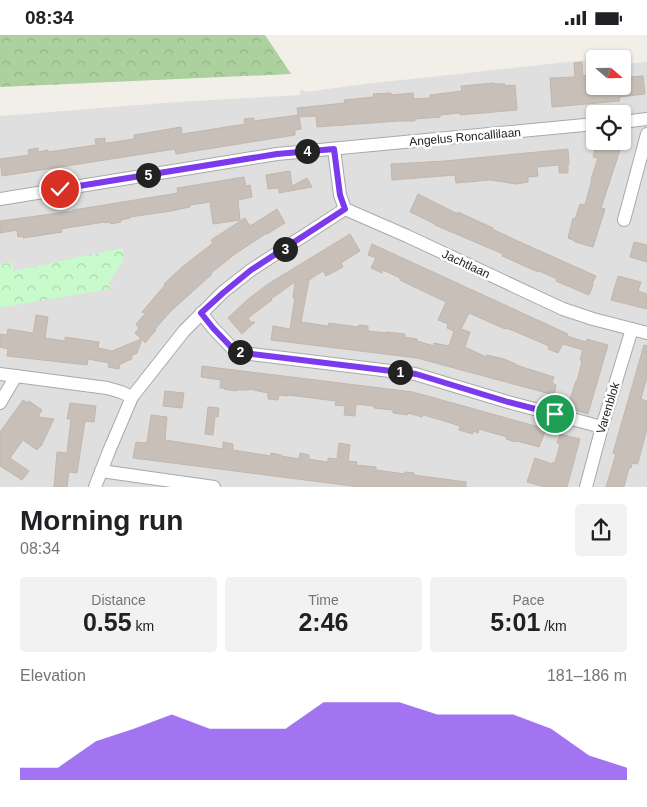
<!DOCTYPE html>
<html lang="en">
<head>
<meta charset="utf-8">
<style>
  body { margin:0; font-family:Helvetica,sans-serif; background:#f2f2f2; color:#202124; height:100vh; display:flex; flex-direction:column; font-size:19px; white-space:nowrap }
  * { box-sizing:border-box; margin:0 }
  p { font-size:16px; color:#757577 }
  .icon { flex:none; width:28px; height:28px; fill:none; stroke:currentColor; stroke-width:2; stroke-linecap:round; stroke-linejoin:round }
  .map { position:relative; height:452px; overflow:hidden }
  .sheet { display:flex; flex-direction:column; background:#fff; flex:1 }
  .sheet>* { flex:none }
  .needle { width:32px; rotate:110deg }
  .controls { position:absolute; left:586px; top:15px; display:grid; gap:10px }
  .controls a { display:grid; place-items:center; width:45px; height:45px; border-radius:5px; background:#fff; box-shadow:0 1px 4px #0004; font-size:25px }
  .pin { position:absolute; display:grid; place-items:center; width:42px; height:42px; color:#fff; margin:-21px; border:2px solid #fff; border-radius:50%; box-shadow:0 1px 5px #0007 }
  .km { position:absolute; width:25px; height:25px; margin:-12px; border-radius:50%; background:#222; color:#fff; font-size:14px; line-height:25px; text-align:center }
  .round { display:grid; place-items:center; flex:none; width:52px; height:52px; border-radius:5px; background:#f2f2f2 }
  .summary { display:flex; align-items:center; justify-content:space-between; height:85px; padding:0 20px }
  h1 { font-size:28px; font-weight:700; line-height:38px }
  .metrics { display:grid; grid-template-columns:repeat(3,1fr); gap:8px; height:85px; padding:5px 20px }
  .metrics div { display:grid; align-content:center; border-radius:5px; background:#f2f2f2; text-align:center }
  .metrics b { font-size:25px; font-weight:700 }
  .metrics small { font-size:14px; font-weight:400 }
  .metrics p { font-size:14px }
  .chart { height:140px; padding:10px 20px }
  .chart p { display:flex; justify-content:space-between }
  .chart svg { width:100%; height:90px; margin-top:5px; fill:#7c3aed; opacity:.7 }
  .status { display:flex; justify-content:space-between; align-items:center; height:35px; padding:0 25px; background:#fff; direction:ltr }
  .status svg { height:14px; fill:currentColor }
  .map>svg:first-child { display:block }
  .residential { fill:#e0dfdf; fill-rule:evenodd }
  .forest { fill:url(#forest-crowns) }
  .park { fill:url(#park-crowns) }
  .building { fill:#c7bfb8; stroke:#c4b6ab }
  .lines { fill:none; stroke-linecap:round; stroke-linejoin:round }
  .minor-casing { stroke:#a9a9a9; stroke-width:14 }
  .minor { stroke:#fff; stroke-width:12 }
  .route-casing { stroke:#fff; stroke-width:10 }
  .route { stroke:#7c3aed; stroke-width:6 }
  .labels { text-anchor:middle; stroke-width:5; stroke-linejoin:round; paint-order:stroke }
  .street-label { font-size:12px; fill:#222; stroke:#fff }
</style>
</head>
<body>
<div class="status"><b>08:34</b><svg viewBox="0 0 49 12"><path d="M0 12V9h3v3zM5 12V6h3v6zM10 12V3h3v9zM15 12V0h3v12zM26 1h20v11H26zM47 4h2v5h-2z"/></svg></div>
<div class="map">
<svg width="647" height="452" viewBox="0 0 647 452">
  <defs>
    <pattern id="forest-crowns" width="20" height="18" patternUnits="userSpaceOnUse" patternTransform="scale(1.25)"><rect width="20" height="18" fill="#add19e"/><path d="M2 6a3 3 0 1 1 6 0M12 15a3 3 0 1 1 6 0" fill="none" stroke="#95b388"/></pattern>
    <pattern id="park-crowns" width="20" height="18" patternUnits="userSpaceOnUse" patternTransform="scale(1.25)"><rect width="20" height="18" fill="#c8facc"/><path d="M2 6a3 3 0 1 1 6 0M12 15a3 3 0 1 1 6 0" fill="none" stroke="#acd6af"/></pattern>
  </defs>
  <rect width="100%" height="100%" fill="#f2efe9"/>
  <path class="residential" d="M595 24V51H622L623 29 647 27V452H0V81L177 67 300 60V56L304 55 305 57 365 49ZM595 79H622V106H595Z"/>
  <polygon class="forest" points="0,0 265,0 291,39 0,52"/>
  <polygon class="park" points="122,213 124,224 108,248 114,253 0,273 0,230 12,227 14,236"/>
  <g class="building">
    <polygon points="582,27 583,41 590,40 591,51 628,51 628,42 643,41 645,59 619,62 620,66 552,72 550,43 575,42 574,28"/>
    <polygon points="494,48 494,49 505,49 505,51 515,50 517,75 460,80 460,78 440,80 440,82 415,84 415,86 398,86 317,92 316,81 299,82 301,94 295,95 295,100 176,119 175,114 2,141 0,124 29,120 28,115 38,113 38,117 48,115 48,117 96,110 95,104 105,103 105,108 107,108 134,104 134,100 181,92 182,99 245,89 244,84 254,83 254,86 298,80 297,73 345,68 344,65 374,62 373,59 391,58 391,60 413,58 414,64 430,63 430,60 462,56 461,51"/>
    <polygon points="602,109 609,111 609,109 621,112 601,173 605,174 593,212 575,207 575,206 568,203 573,183 575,184 580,169 585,170 592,144 591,144 598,123 593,122 596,110 601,111"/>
    <polygon points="568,114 569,129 568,130 568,138 559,138 559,130 537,132 538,141 528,142 528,147 516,149 490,145 456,148 455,140 392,145 391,129 445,126"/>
    <polygon points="290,136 292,151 307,143 312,152 279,158 279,153 268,154 266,140"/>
    <polygon points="244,142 246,151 250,150 252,162 238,165 240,185 213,189 210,167 190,170 190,172 171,176 130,182 130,183 121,185 121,187 111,189 110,187 105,188 104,187 61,194 62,197 23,203 23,201 18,202 17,195 0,198 0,186 73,176 73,175 92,172 178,158 177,153"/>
    <polygon points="418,159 458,179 458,177 493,193 492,194 520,207 596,241 592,249 593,250 589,260 556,246 557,244 539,236 538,237 502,221 503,219 435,190 435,189 410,177"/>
    <polygon points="277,174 285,188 267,199 267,198 235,219 211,238 212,239 171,276 155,294 156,295 145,308 142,304 137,318 131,321 132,324 120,329 119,334 108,332 109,328 88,324 87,330 7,321 8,314 0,312 0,299 7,300 8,294 33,298 36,280 48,282 45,303 65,306 65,302 99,307 98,313 112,316 141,304 135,298 139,293 136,289 145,279 142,277 165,250 164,249 182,232 213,208 211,205 245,183 250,191"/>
    <polygon points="350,199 360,216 341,228 343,232 326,241 323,236 309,245 301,287 328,291 329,288 358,292 359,290 368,291 368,296 387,298 387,297 405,299 405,302 417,304 417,306 434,311 434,308 449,311 454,296 447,293 448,289 438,285 446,267 408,249 400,245 400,243 383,235 382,238 371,233 376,223 368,220 372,209 568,299 567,301 586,307 587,304 608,310 588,379 567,373 576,346 577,346 582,326 580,325 583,315 563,309 558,318 548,314 549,311 514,296 506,293 505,294 469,278 461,294 470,297 465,312 486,322 487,320 504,324 516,329 516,330 554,342 552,348 556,350 554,360 417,323 271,305 273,291 290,294 295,262 293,263 295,247 271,264 272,265 248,283 251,287 255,287 242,299 228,283 247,265 268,249"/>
    <polygon points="634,207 647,210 647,227 630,222"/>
    <polygon points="618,241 641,247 638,256 647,259 647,274 611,265"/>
    <polygon points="644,310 647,311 647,342 641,364 647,366 647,394 638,428 636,429 632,428 631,433 629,433 624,452 606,452 616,419 613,418"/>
    <polygon points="202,331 413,357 546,394 539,412 517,406 516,407 506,404 507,402 479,394 478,398 473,396 473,399 459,395 460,391 441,385 423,380 422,382 408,378 407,380 393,378 393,375 374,373 374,371 356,369 355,381 344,380 345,371 335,370 336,366 288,360 288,361 279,360 278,365 268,364 268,358 249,354 249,355 236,355 236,356 224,354 224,353 220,353 221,345 201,342"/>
    <polygon points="165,356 184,358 182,373 163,371"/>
    <polygon points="23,365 28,368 29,366 42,375 38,382 54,384 41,411 37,415 23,405 10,423 29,436 22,445 0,431 0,397"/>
    <polygon points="70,368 96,371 94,387 85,386 77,438 69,437 67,452 54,452 57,417 67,418 71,384 67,384"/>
    <polygon points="208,372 219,373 218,382 215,381 213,400 205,399"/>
    <polygon points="151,380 167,382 165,405 223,414 223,407 233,409 233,415 271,421 271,418 281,420 281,421 299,424 300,418 309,420 309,424 328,427 328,423 337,424 339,408 350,410 348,426 357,427 356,430 376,432 376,435 405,439 405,437 414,438 414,440 466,447 466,452 360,452 133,423 136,407 146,408 147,407"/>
    <polygon points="560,399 580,404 567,452 545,452 527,447 535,423 552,429 553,427 555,428 560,409 557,408"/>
  </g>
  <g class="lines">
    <g class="minor-casing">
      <g id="minor">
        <polyline points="622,87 647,84"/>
        <polyline points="334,114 340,160 345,174 407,201 563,274 593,284 647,298"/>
        <polyline points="0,164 277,119 595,89"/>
        <polyline points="624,185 647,99"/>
        <polyline points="201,278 213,293 232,313 243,318 415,339 508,367 602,392"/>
        <polyline points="0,339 107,353 121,357 132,362"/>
        <polyline points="0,368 16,341"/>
        <polyline points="101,436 214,452"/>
        <polyline points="95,452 109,416 132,362 184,296 223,257 251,235 345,174"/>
        <polyline points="586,452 602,392 632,294"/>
      </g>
    </g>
    <use href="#minor" class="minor"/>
  </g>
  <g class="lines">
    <g class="route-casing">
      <polyline id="route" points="60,154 277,119 334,114 340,160 345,174 251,235 223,258 201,278 213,293 232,313 243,318 416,339 508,367 555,379"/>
    </g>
    <use href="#route" class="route"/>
  </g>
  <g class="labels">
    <g class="street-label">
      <text transform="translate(465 102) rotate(-5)" y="4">Angelus Roncallilaan</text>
      <text transform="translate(466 229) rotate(25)" y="4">Jachtlaan</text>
      <text transform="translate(608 373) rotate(-73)" y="4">Varenblok</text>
    </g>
  </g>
</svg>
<div class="controls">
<a><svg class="needle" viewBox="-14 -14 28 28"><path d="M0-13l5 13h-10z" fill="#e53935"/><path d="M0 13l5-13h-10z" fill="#757577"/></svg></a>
<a><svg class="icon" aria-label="locate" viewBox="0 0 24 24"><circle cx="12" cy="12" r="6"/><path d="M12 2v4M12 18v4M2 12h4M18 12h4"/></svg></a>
</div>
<div class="pin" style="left:555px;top:379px;background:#1e9e55"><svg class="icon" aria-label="arrive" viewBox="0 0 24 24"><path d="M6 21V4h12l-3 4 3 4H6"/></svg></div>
<div class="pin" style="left:60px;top:154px;background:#d93025"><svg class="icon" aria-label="check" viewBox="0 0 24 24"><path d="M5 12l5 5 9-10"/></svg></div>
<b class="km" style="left:400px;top:337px">1</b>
<b class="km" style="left:240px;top:317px">2</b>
<b class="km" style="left:285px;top:214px">3</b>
<b class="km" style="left:307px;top:116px">4</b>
<b class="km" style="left:148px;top:140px">5</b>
</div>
<section class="sheet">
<div class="summary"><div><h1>Morning run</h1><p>08:34</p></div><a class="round"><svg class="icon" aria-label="share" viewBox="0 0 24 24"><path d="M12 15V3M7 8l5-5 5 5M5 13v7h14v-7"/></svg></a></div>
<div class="metrics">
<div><p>Distance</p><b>0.55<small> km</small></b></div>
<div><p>Time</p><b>2:46</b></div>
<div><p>Pace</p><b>5:01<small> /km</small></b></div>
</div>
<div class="chart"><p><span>Elevation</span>181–186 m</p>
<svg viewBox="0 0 160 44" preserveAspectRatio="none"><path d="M0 44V38L10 38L20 25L30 19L40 12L50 19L60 19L70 19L80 6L90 6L100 6L110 12L120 12L130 12L140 19L150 32L160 38V44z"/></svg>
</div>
</section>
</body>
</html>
